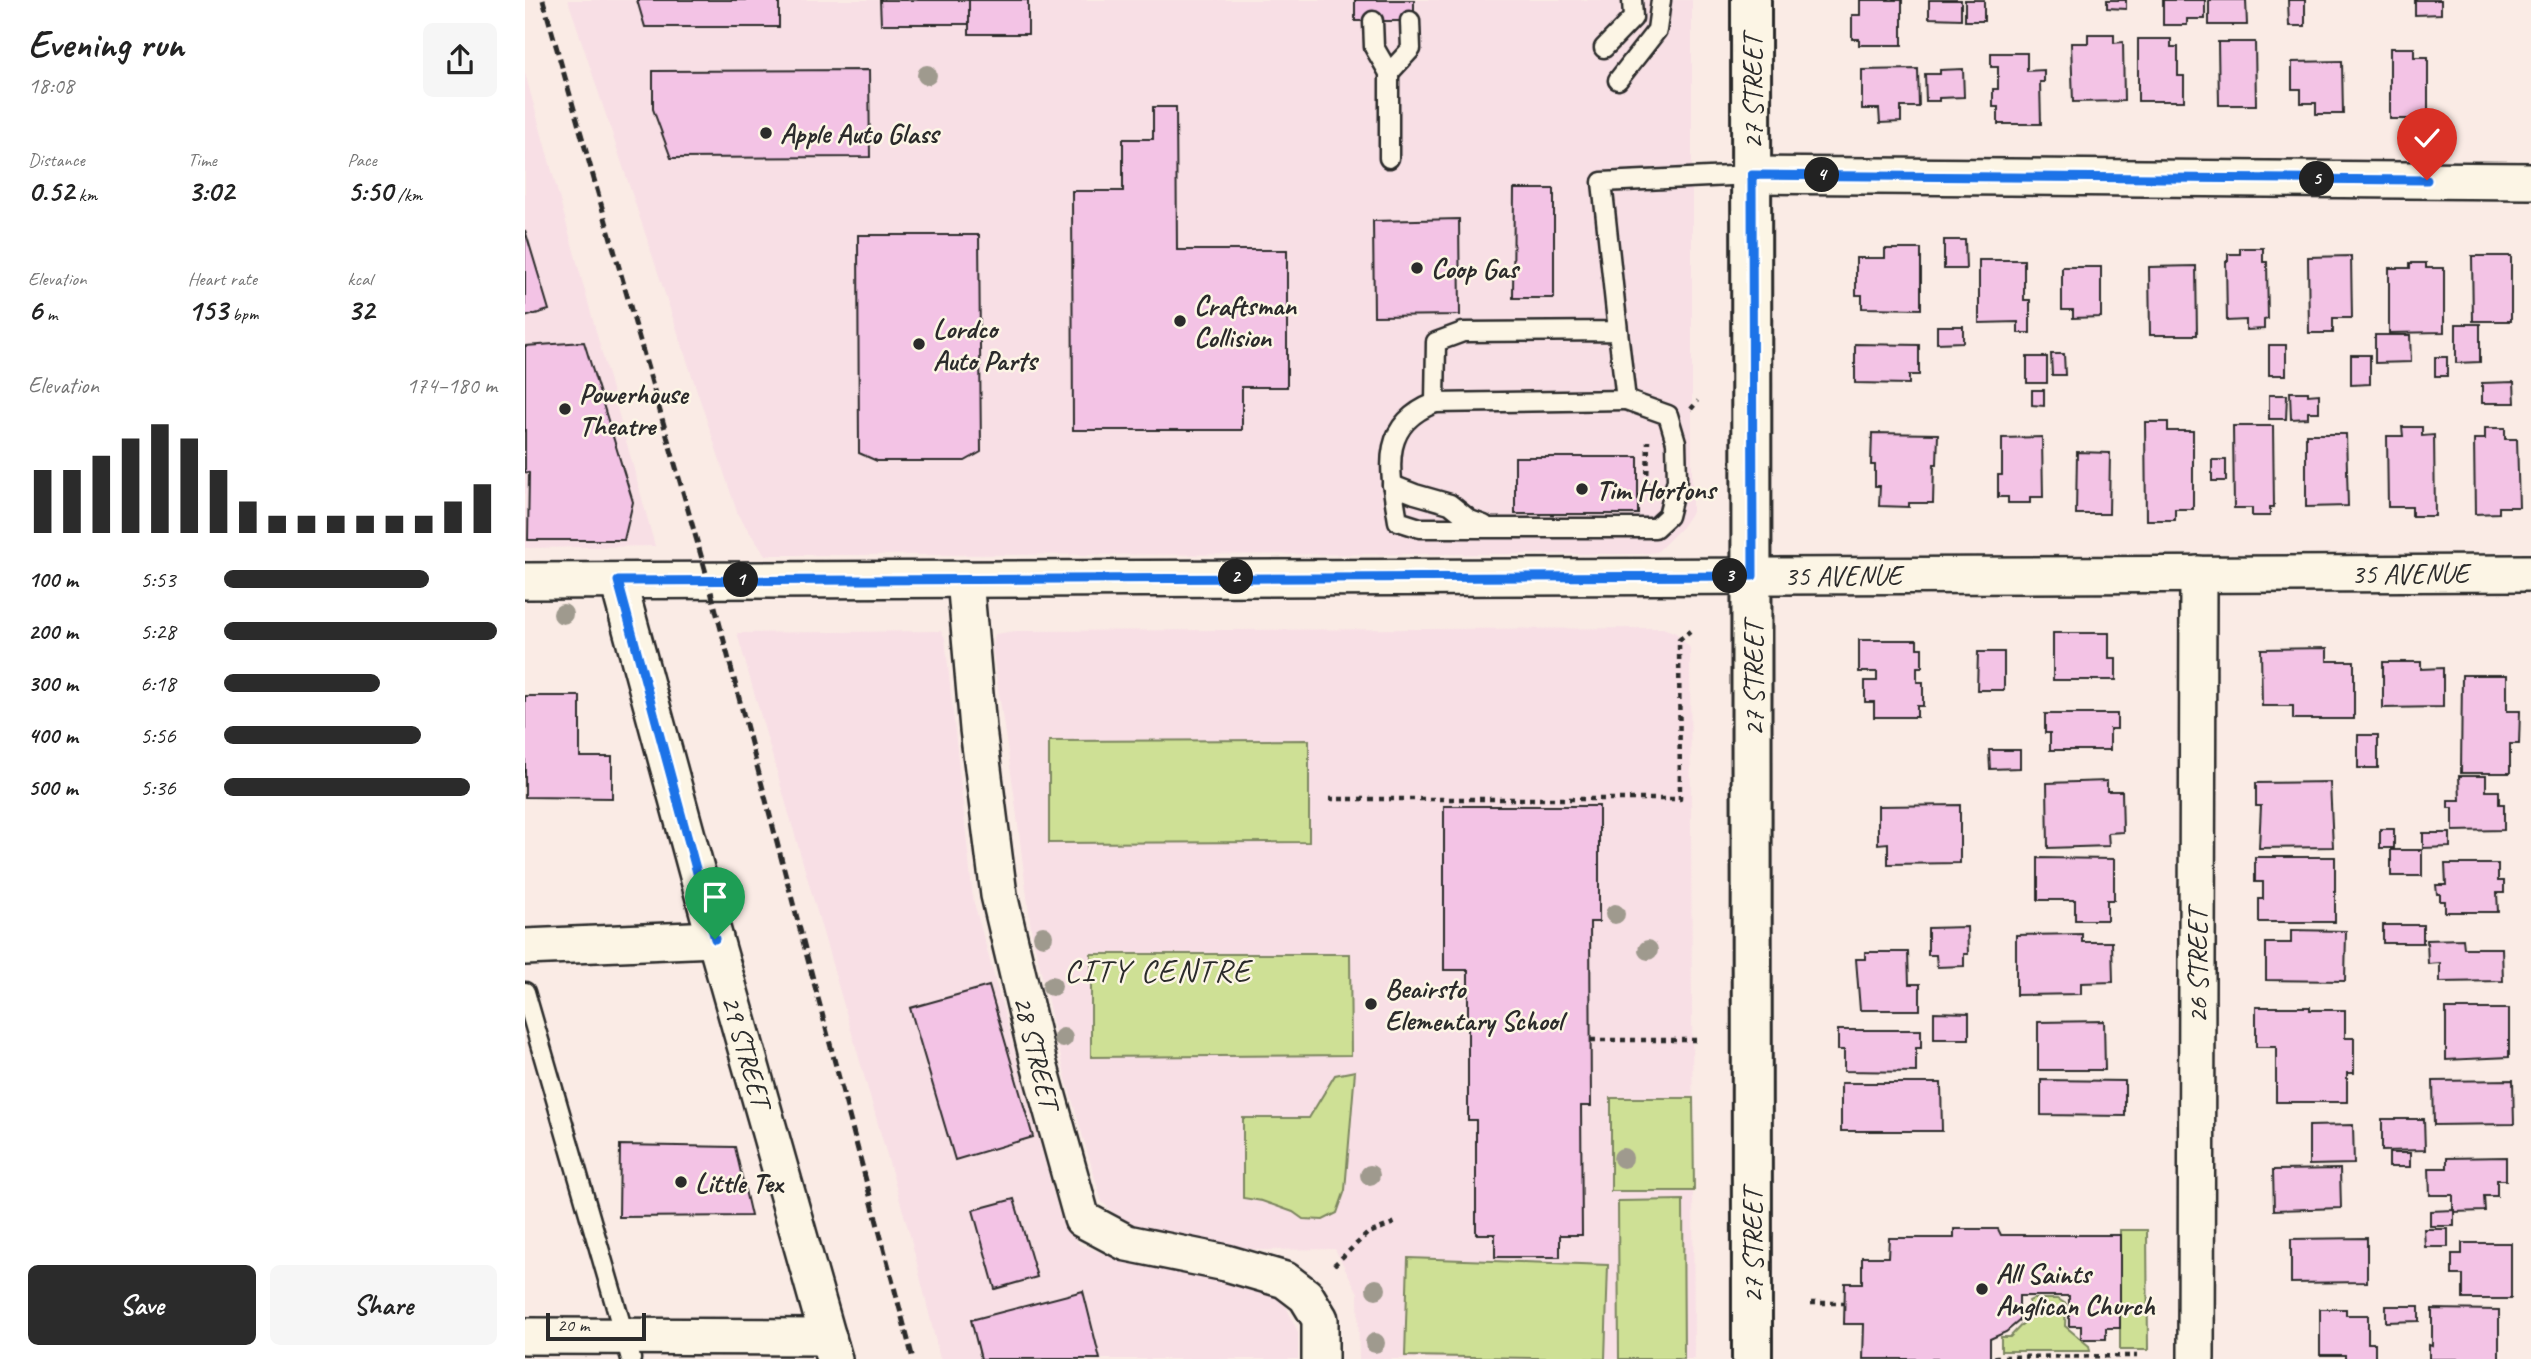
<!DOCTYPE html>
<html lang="en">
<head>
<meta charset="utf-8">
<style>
  body { margin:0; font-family:Caveat,sans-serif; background:#f6f6f6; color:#222; height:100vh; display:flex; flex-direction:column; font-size:26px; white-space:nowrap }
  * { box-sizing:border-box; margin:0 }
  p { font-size:23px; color:#767676 }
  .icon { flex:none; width:38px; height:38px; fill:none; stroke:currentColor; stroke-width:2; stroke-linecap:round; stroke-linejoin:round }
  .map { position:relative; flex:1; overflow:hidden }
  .details { display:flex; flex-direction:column; background:#fff; width:525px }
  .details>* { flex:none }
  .scale { position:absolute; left:21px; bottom:18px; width:100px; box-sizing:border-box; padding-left:7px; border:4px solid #2b2b2b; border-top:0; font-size:19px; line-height:24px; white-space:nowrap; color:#2b2b2b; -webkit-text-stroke:5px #fcf5e5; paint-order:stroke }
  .pin { position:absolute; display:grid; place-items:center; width:60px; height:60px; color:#fff; margin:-72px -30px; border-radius:50% 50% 50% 0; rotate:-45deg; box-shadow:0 0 7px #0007 }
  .pin .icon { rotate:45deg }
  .km { position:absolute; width:35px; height:35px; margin:-18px; border-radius:50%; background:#222; color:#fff; font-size:19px; line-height:35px; text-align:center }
  .round { display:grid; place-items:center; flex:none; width:74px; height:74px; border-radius:10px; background:#f6f6f6 }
  .head { display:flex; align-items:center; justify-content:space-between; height:119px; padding:0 28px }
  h1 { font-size:38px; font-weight:700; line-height:52px }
  .stats { display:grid; grid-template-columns:repeat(3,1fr); gap:10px; height:119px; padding:7px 28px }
  .stats div { display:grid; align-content:center }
  .stats b { font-size:30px; font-weight:700 }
  .stats small { font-size:19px; font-weight:400 }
  .stats p { font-size:19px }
  .chart { height:196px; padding:14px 28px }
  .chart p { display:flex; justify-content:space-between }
  .chart svg { width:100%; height:126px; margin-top:7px; stroke:#2b2b2b; stroke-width:6 }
  .primary-button { display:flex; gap:14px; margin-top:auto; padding:14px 28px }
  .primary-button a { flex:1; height:80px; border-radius:10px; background:#2b2b2b; color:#fff; font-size:28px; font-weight:700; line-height:80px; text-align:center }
  .primary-button a+a { background:#f6f6f6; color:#222 }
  ul { padding:0 28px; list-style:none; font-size:23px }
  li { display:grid; grid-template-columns:112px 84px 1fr; align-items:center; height:52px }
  li i { height:18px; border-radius:9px; background:#2b2b2b }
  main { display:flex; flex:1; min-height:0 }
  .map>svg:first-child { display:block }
  .built { fill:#f8dfe5 }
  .green { fill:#cee095; stroke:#7c8660; stroke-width:2 }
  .building { fill:#f3c3e5; stroke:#2b2b2b; stroke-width:2 }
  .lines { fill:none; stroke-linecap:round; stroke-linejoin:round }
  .lane-casing { stroke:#2b2b2b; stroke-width:23 }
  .street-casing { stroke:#2b2b2b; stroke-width:40 }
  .secondary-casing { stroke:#2b2b2b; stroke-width:44 }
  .path { stroke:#2b2b2b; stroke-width:4.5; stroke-dasharray:5 5; stroke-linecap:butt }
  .lane { stroke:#fcf5e5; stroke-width:18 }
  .street { stroke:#fcf5e5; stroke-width:35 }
  .secondary { stroke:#fcf5e5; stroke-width:38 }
  .rail { stroke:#2b2b2b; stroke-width:5; stroke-dasharray:10 5; stroke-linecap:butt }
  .tree { fill:#9f9a8e }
  .route-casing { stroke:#fff; stroke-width:14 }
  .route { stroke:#1a73e8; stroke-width:9 }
  .poi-dot { fill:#2b2b2b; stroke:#fcf5e5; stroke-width:2.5 }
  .labels { text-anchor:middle; stroke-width:5; stroke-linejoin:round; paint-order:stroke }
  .street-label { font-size:28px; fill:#2b2b2b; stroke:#fcf5e5 }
  .poi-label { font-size:28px; font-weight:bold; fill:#2b2b2b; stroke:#fcf5e5; text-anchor:start }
  .quarter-label { font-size:32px; letter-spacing:2px; fill:#2b2b2b; stroke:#fcf5e5 }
</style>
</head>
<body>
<main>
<section class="details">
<div class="head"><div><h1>Evening run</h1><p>18:08</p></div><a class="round"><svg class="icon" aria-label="share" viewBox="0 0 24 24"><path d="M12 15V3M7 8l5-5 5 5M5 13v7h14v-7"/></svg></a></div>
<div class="stats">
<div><p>Distance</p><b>0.52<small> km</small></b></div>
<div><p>Time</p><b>3:02</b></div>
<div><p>Pace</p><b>5:50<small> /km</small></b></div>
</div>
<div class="stats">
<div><p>Elevation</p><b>6<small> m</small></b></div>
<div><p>Heart rate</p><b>153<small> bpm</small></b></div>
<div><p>kcal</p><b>32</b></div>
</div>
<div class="chart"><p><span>Elevation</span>174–180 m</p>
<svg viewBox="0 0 160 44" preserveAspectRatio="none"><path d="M5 44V22M15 44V22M25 44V17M35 44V11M45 44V6M55 44V11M65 44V22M75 44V33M85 44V38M95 44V38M105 44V38M115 44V38M125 44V38M135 44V38M145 44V33M155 44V27"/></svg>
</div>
<ul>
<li><b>100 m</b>5:53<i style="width:75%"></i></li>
<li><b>200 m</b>5:28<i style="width:100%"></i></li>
<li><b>300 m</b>6:18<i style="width:57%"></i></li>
<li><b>400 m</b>5:56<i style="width:72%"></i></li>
<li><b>500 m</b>5:36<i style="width:90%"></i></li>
</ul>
<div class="primary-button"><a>Save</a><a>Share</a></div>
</section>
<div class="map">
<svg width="2006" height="1359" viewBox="0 0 2006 1359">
  <rect width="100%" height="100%" fill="#faebe5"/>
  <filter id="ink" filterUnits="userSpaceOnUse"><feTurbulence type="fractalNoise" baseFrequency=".0143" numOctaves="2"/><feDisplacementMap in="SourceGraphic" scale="14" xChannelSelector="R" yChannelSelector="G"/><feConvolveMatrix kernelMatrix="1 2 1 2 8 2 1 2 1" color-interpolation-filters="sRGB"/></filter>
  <g filter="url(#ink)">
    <g class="built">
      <polygon points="43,0 1167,0 1167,512 1157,527 1132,552 1116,554 240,555 213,515"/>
      <polygon points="0,73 130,546 0,548"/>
      <polygon points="1138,628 1151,633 1165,648 1169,1359 834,1359 833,1293 810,1249 734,1250 686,1243 598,1222 577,1202 541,1079 506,929 489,793 467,648 470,634 491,631"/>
      <polygon points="416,631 420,638 448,899 534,1213 554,1244 585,1256 665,1268 753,1289 773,1332 773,1359 415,1359 386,1239 212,633"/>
    </g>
    <g class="green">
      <polygon points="784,740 784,842 524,843 524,741"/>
      <polygon points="566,954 825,954 826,1055 566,1057"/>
      <polygon points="830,1071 820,1190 812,1213 798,1220 778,1219 768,1212 737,1201 718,1198 718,1118 784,1118 810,1075"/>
      <polygon points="1086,1098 1168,1098 1169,1191 1086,1191"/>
      <polygon points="1158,1200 1159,1359 1094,1359 1093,1201"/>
      <polygon points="1595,1230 1622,1230 1623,1350 1595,1350"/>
      <polygon points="883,1258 1083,1265 1080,1359 880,1356"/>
      <polygon points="1508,1299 1533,1299 1541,1304 1540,1326 1564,1346 1565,1351 1476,1351 1476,1337 1485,1337 1504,1317 1504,1301"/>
    </g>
    <g class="building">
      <polygon points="112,0 254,0 254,27 120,27"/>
      <polygon points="355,0 444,0 444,24 356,24"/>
      <rect x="444" y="0" width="59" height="34"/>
      <rect x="830" y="0" width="59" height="21"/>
      <polygon points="1335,0 1377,0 1377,45 1334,45 1334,39 1327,39 1327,15 1335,15"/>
      <polygon points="1404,0 1436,0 1436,19 1404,18"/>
      <rect x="1440" y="0" width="19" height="21"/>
      <polygon points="1582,0 1601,0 1601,9 1582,8"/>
      <polygon points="1638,0 1680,0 1680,19 1662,19 1662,25 1638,25"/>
      <polygon points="1684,0 1721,0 1722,25 1684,25"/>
      <polygon points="1763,0 1780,0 1780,26 1764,26"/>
      <polygon points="1890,0 1916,0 1916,14 1890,15"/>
      <polygon points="1563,34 1589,34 1589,43 1598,42 1599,101 1548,102 1546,43 1563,43"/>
      <polygon points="1613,39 1646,39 1646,47 1653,47 1653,76 1659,76 1659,101 1613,101"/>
      <polygon points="1693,42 1730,42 1731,105 1694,105"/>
      <polygon points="1865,48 1889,48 1889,57 1903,57 1903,119 1865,119"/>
      <polygon points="1466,53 1502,53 1502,71 1519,70 1519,82 1515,82 1516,124 1473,124 1473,107 1468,107 1468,89 1473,89 1473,67 1466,67"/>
      <polygon points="1817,61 1818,114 1791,114 1791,103 1776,103 1776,89 1767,89 1767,62"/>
      <polygon points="1393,69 1394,107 1376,107 1376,122 1355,123 1354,109 1337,109 1337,70"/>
      <polygon points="1438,69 1439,97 1414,98 1414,101 1401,101 1400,74 1415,74 1415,70"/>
      <polygon points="344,70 345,157 146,158 128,109 128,71"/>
      <polygon points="628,107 651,107 652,250 762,250 762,387 717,387 717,430 548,430 547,191 598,191 598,139 628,139"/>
      <polygon points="989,189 1029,189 1029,298 988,298"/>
      <polygon points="934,219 935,315 849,316 848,221"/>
      <polygon points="0,230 24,310 0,317"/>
      <polygon points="333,235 454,235 456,452 440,461 352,461 334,453"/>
      <polygon points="1419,240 1440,240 1441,269 1419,269"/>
      <polygon points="1715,248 1738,248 1738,262 1742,262 1743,319 1739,320 1739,329 1721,330 1721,320 1702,321 1701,261 1703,261 1703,254 1715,254"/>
      <polygon points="1360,249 1396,249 1396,309 1337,308 1337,295 1331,295 1331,258 1360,258"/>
      <polygon points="1826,256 1827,318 1808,318 1808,333 1784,333 1783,257"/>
      <polygon points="1947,256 1986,256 1986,321 1948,321"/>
      <polygon points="1454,260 1499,260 1499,300 1505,300 1505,333 1493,333 1493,322 1454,323"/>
      <polygon points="1885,263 1901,263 1901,268 1919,268 1919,332 1864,333 1864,268 1885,268"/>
      <polygon points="1671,266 1672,335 1625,335 1624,267"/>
      <polygon points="1537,267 1576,267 1576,317 1548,318 1548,310 1537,310"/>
      <polygon points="1931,324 1955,324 1955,362 1931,363"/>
      <polygon points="1412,326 1438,326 1438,342 1412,343"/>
      <polygon points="1850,335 1885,335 1886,362 1850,363"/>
      <polygon points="59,342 108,502 99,540 3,540 4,473 0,472 0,346"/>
      <polygon points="1330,344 1394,345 1394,375 1384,375 1384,384 1330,383"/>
      <rect x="1744" y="345" width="17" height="30"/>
      <polygon points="1526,354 1539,354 1540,375 1527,375"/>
      <polygon points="1826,355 1845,355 1845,384 1826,385"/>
      <rect x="1502" y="357" width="20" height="26"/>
      <rect x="1910" y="357" width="12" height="19"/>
      <polygon points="1989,382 1990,403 1957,403 1957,383"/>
      <polygon points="1507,390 1519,390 1519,406 1507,405"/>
      <polygon points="1765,392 1783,392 1783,395 1794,394 1794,412 1783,412 1783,418 1766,419"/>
      <polygon points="1744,395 1762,395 1761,419 1744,419"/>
      <polygon points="1620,422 1643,422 1643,431 1668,431 1668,509 1650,509 1650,520 1621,520"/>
      <polygon points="1708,426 1748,426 1749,507 1745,507 1745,516 1727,516 1727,508 1709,508"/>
      <polygon points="1877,427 1897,427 1897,436 1909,435 1910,516 1887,516 1887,507 1863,507 1862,436 1878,436"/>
      <polygon points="1960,428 1980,428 1980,439 1992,439 1994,507 1974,507 1974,513 1950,514 1949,439 1960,439"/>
      <polygon points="1347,433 1413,434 1412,464 1409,464 1408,503 1384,503 1384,507 1354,506 1355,486 1350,486 1350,465 1346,465"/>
      <polygon points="1781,434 1821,434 1823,506 1781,507"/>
      <polygon points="1517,437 1518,497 1505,497 1505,503 1483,503 1483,497 1473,497 1473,475 1477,475 1477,438"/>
      <polygon points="1552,452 1585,453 1584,514 1551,514"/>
      <rect x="990" y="457" width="123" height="57"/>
      <rect x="1687" y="460" width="14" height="21"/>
      <polygon points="1528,633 1584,633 1584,658 1591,658 1591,680 1528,680"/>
      <polygon points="1334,640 1392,640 1392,648 1397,648 1397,667 1392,667 1392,682 1398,682 1398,706 1392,706 1392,717 1349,717 1349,702 1340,702 1340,681 1352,681 1352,672 1334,672"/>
      <polygon points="1802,648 1802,661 1829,661 1829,719 1768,719 1768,706 1737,706 1736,649"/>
      <polygon points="1453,652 1479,652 1479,690 1452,690"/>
      <polygon points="1858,662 1896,662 1896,669 1918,668 1918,707 1858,708"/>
      <polygon points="1937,675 1982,675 1982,711 1995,711 1994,744 1985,744 1985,773 1936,773"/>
      <polygon points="0,696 55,696 55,757 87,757 87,798 0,797"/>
      <polygon points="1520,714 1592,714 1592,729 1585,729 1585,750 1525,750 1525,733 1520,733"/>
      <rect x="1833" y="735" width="20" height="33"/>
      <polygon points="1464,750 1495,750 1495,768 1465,769"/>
      <polygon points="1934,776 1961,776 1961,791 1974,791 1974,804 1979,804 1979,830 1928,831 1928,808 1923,808 1923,800 1935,800"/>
      <polygon points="1582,781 1582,791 1597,791 1598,832 1583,833 1584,846 1523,848 1522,783"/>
      <polygon points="1805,782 1808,847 1734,848 1736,806 1731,806 1731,783"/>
      <polygon points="1435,805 1435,863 1363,864 1363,843 1353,844 1353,806"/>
      <polygon points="919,806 1074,806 1074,922 1065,922 1066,1106 1056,1106 1057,1235 1035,1235 1035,1257 970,1257 970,1234 951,1234 951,1120 943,1120 943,970 919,970"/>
      <rect x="1855" y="829" width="14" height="19"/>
      <polygon points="1898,833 1925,833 1925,847 1898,848"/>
      <rect x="1866" y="850" width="31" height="26"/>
      <polygon points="1730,857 1810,857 1810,922 1734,922 1734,899 1738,899 1738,882 1730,882"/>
      <polygon points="1513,858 1589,859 1589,900 1582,900 1582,920 1550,920 1550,900 1513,900"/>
      <polygon points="1920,864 1973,864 1973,881 1979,881 1979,893 1972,893 1973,912 1920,912 1920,901 1915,901 1915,894 1912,894 1911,885 1921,885"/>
      <rect x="1858" y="925" width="40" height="18"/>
      <polygon points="1442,927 1443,954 1439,954 1439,966 1412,967 1411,955 1403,955 1403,928"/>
      <polygon points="1766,930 1821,931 1820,981 1741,980 1741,943 1766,943"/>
      <polygon points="1557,934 1557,942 1587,942 1588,982 1556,983 1556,994 1491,995 1491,935"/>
      <polygon points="1938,939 1939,948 1977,948 1978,981 1915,982 1915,963 1903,964 1902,940"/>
      <polygon points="1340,952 1383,952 1384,984 1395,984 1395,1010 1335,1010 1331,959 1340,959"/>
      <polygon points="464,986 508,1137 430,1160 385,1008"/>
      <polygon points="1731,1007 1785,1007 1785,1010 1820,1010 1820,1038 1829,1038 1829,1073 1822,1073 1822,1102 1751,1102 1751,1047 1731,1047"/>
      <polygon points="1921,1009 1984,1009 1984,1057 1921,1060"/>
      <polygon points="1409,1012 1444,1013 1444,1039 1409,1039"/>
      <polygon points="1579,1021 1580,1070 1513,1070 1513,1022"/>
      <polygon points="1313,1030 1396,1030 1396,1048 1391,1048 1391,1072 1319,1071 1319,1050 1313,1050"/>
      <polygon points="1516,1080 1600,1081 1600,1116 1516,1115"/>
      <polygon points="1988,1080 1989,1124 1909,1125 1908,1081"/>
      <polygon points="1316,1083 1416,1083 1417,1131 1316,1131"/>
      <polygon points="1857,1119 1899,1119 1900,1150 1857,1151"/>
      <polygon points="1828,1125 1829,1164 1784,1165 1784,1126"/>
      <polygon points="95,1145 210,1147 226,1216 94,1217"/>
      <rect x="1864" y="1153" width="21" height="14"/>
      <polygon points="1981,1157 1981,1180 1972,1180 1972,1196 1959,1196 1960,1211 1928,1212 1928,1195 1905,1195 1904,1168 1922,1168 1922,1158"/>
      <polygon points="1815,1169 1816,1208 1749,1210 1748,1170"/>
      <polygon points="489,1199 512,1277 470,1289 448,1210"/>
      <polygon points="1929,1210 1929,1226 1905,1226 1905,1211"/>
      <polygon points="1429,1229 1473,1229 1476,1235 1595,1235 1595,1328 1581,1328 1581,1339 1556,1339 1556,1326 1544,1326 1544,1296 1494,1296 1494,1321 1481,1332 1465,1339 1465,1359 1338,1359 1339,1324 1319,1324 1320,1283 1337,1283 1337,1257 1363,1257 1364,1238 1429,1238"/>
      <polygon points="1899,1229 1923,1229 1923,1247 1900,1247"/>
      <polygon points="1842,1238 1842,1282 1766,1283 1766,1239"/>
      <polygon points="1937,1243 1986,1243 1986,1299 1938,1299 1938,1275 1927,1275 1927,1254 1937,1254"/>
      <polygon points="558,1291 575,1359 456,1359 446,1320"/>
      <polygon points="1861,1306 1894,1306 1894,1321 1861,1322"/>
      <polygon points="1795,1309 1821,1309 1821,1315 1843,1315 1843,1343 1850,1343 1850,1359 1820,1359 1820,1355 1795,1355"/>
      <polygon points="1907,1309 1974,1310 1974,1359 1904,1359 1904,1345 1907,1346"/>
    </g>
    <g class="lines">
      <g class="lane-casing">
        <g id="lane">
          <polyline points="848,21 849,47 864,73 864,158"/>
          <polyline points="1079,48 1108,18 1107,0"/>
          <polyline points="864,73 886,49 885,21"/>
          <polyline points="1093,80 1132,30 1136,0"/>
          <polyline points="1093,331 1101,400 910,403 911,342 938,332 1093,331 1077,182 1227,175"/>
          <path d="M910 403C853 425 865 471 873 521L895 528H1130L1143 516 1152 480 1151 442 1143 415 1101 400"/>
          <polyline points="867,485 890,494 925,504 945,520 959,525"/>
          <polyline points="0,992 106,1359"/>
        </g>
      </g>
      <g class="street-casing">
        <g id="street">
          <polyline points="1227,175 2006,181"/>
          <polyline points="440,579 453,729 474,895 514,1064 557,1219 602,1243 701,1263 760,1280 781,1296 795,1319 795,1359"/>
          <polyline points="0,581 2006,573"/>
          <polyline points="93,581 190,939 309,1359"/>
          <polyline points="0,947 190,939"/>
          <polyline points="0,1336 303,1337"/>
          <polyline points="1671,1359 1673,574"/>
        </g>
      </g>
      <g class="secondary-casing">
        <polyline id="secondary" points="1226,0 1227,1359"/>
      </g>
      <g class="path">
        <polyline points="1166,409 1173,401"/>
        <polyline points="1122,484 1123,441"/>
        <polyline points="804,799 1155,799 1154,640 1165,631"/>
        <polyline points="1066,1040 1174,1040"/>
        <polyline points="809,1265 842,1234 871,1222"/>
        <polyline points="1286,1303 1320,1303"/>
        <polyline points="1471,1359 1471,1357 1612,1356"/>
      </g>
      <use href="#lane" class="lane"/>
      <use href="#street" class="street"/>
      <use href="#secondary" class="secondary"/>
      <polyline class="rail" points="18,0 183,580 388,1359"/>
    </g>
    <g class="tree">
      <circle cx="402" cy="75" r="10"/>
      <circle cx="38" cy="614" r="10"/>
      <circle cx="1090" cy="914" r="10"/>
      <circle cx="518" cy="936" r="10"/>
      <circle cx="1123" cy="950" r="10"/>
      <circle cx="527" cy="986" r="10"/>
      <circle cx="538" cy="1038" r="10"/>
      <circle cx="1098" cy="1158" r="10"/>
      <circle cx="845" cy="1175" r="10"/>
      <circle cx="851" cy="1289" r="10"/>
      <circle cx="850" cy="1343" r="10"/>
    </g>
  </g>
  <g class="lines" filter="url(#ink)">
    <g class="route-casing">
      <polyline id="route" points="190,939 93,581 1228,576 1227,175 1902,180"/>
    </g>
    <use href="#route" class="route"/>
  </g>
  <g class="poi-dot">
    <circle cx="241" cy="133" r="7"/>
    <circle cx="892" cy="268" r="7"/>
    <circle cx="655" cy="321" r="7"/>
    <circle cx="394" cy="344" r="7"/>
    <circle cx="40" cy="409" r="7"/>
    <circle cx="1057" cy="489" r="7"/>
    <circle cx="846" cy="1004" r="7"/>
    <circle cx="156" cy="1182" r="7"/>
    <circle cx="1457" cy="1289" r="7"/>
  </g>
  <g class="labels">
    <g class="street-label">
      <text transform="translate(1227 92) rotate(-90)" y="10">27 STREET</text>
      <text x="1885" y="583">35 AVENUE</text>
      <text x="1318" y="585">35 AVENUE</text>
      <text transform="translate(1228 679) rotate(-90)" y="10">27 STREET</text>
      <text transform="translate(1672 966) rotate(-90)" y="10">26 STREET</text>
      <text transform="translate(222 1051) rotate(74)" y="10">29 STREET</text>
      <text transform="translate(512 1052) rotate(76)" y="10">28 STREET</text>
      <text transform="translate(1227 1246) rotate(-90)" y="10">27 STREET</text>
    </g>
    <g class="poi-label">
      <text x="255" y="143">Apple Auto Glass</text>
      <text x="906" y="278">Coop Gas</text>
      <text x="669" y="315">Craftsman<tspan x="669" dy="32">Collision</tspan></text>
      <text x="408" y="338">Lordco<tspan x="408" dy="32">Auto Parts</tspan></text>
      <text x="54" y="403">Powerhouse<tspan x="54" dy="32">Theatre</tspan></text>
      <text x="1071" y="499">Tim Hortons</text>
      <text x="860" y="998">Beairsto<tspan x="860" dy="32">Elementary School</tspan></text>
      <text x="170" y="1192">Little Tex</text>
      <text x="1471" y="1283">All Saints<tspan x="1471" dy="32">Anglican Church</tspan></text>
    </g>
    <g class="quarter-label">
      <text x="633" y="981">CITY CENTRE</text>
    </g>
  </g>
</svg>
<div class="scale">20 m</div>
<div class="pin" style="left:190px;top:939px;background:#1e9e55"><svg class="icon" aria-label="arrive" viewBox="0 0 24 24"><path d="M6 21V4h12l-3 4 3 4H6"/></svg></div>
<div class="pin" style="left:1902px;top:180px;background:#d93025"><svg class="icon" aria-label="check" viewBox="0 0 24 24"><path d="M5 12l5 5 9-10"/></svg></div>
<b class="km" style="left:216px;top:580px">1</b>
<b class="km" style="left:711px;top:577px">2</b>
<b class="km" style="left:1205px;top:576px">3</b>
<b class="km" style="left:1297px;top:175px">4</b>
<b class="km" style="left:1792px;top:179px">5</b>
</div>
</main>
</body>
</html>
